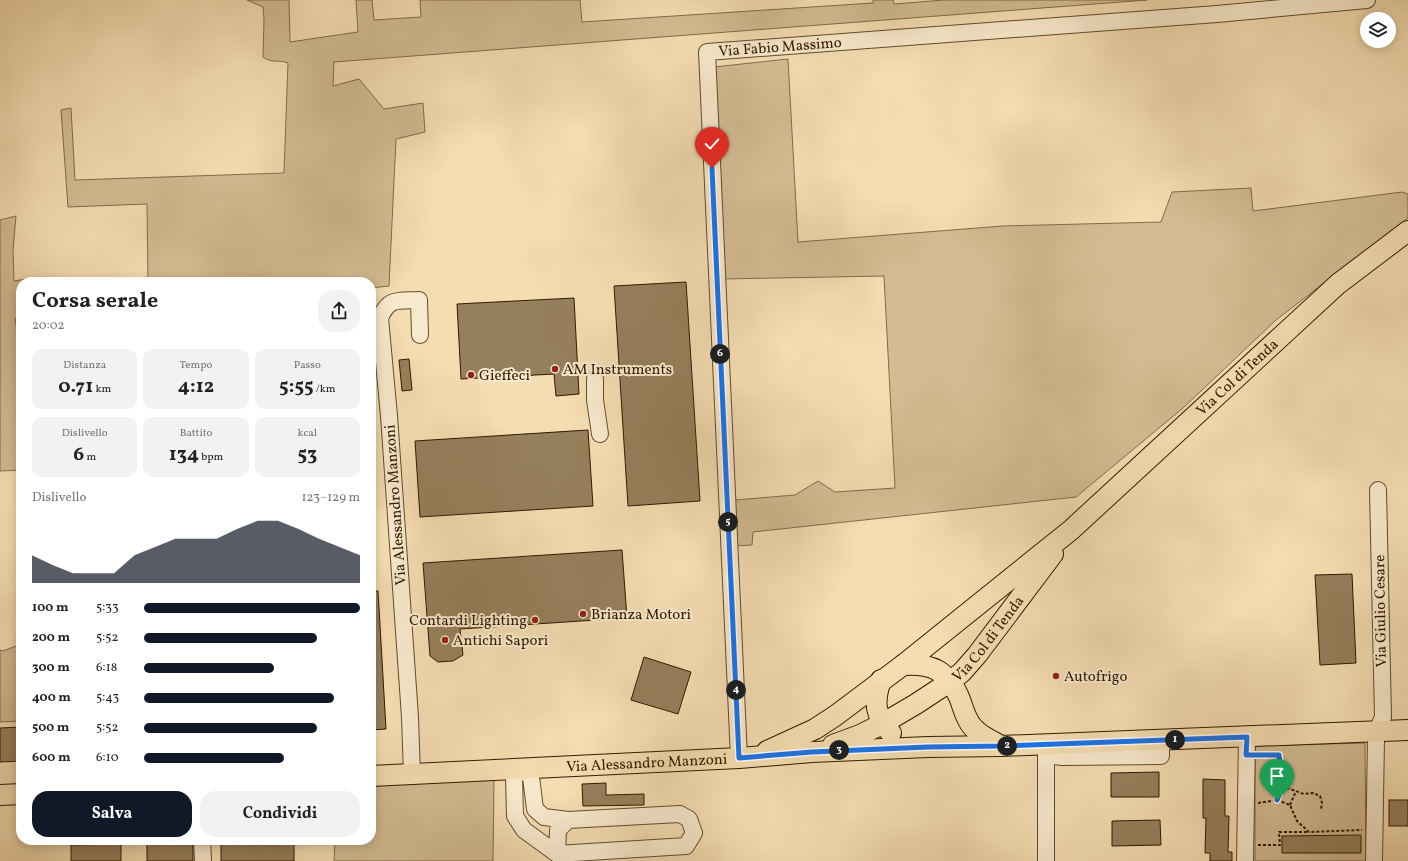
<!DOCTYPE html>
<html lang="it">
<head>
<meta charset="utf-8">
<style>
  body { margin:0; font-family:Vollkorn,serif; background:#f2f2f2; color:#202124; height:100vh; display:flex; flex-direction:column; font-size:15px; white-space:nowrap }
  * { box-sizing:border-box; margin:0 }
  p { font-size:13px; color:#757577 }
  .icon { flex:none; width:22px; height:22px; fill:none; stroke:currentColor; stroke-width:2; stroke-linecap:round; stroke-linejoin:round }
  .map { position:relative; flex:1; overflow:hidden }
  .drawer { position:absolute; left:16px; top:277px; width:360px; height:568px; display:flex; flex-direction:column; background:#fff; border-radius:16px; box-shadow:0 2px 10px #0003 }
  .drawer>* { flex:none }
  .tools { position:absolute; left:1360px; top:12px; display:grid; gap:8px }
  .tools a { display:grid; place-items:center; width:36px; height:36px; border-radius:50%; background:#fff; box-shadow:0 2px 10px #0003; font-size:20px }
  .pin { position:absolute; display:grid; place-items:center; width:34px; height:34px; color:#fff; margin:-41px -17px; border-radius:50% 50% 50% 0; rotate:-45deg; box-shadow:0 0 4px #0007 }
  .pin .icon { rotate:45deg }
  .km { position:absolute; width:20px; height:20px; margin:-10px; border-radius:50%; background:#222; color:#fff; font-size:11px; line-height:20px; text-align:center }
  .round { display:grid; place-items:center; flex:none; width:42px; height:42px; border-radius:16px; background:#f2f2f2 }
  .summary { display:flex; align-items:center; justify-content:space-between; height:68px; padding:0 16px }
  h1 { font-size:22px; font-weight:700; line-height:30px }
  .figures { display:grid; grid-template-columns:repeat(3,1fr); gap:6px; height:68px; padding:4px 16px }
  .figures div { display:grid; align-content:center; border-radius:10px; background:#f2f2f2; text-align:center }
  .figures b { font-size:20px; font-weight:700 }
  .figures small { font-size:11px; font-weight:400 }
  .figures p { font-size:11px }
  .chart { height:112px; padding:8px 16px }
  .chart p { display:flex; justify-content:space-between }
  .chart svg { width:100%; height:72px; margin-top:4px; fill:#111827; opacity:.7 }
  .primary-button { display:flex; gap:8px; margin-top:auto; padding:8px 16px }
  .primary-button a { flex:1; height:46px; border-radius:16px; background:#111827; color:#fff; font-size:16px; font-weight:700; line-height:46px; text-align:center }
  .primary-button a+a { background:#f2f2f2; color:#202124 }
  ul { padding:0 16px; list-style:none; font-size:13px }
  li { display:grid; grid-template-columns:64px 48px 1fr; align-items:center; height:30px }
  li i { height:10px; border-radius:5px; background:#111827 }
  .map>svg:first-child { display:block }
  .green { fill:#d3bc93; stroke:#826b4a }
  .building { fill:#967f5c; stroke:#301a00 }
  .lines { fill:none; stroke-linecap:round; stroke-linejoin:round }
  .minor-casing { stroke:#614b2c; stroke-width:18 }
  .major-casing { stroke:#301a00; stroke-width:22 }
  .path { stroke:#301a00; stroke-width:2; stroke-dasharray:3 2; stroke-linecap:butt }
  .minor { stroke:#f8e9cc; stroke-width:16 }
  .major { stroke:#f4ddb1; stroke-width:20 }
  .route-casing { stroke:#fff; stroke-width:8 }
  .route { stroke:#1a73e8; stroke-width:5 }
  .poi-dot { fill:#8f2418; stroke:#f8e9cc; stroke-width:1.5 }
  .labels { text-anchor:middle; stroke-width:4; stroke-linejoin:round; paint-order:stroke }
  .street-label { font-size:15px; fill:#301a00; stroke:#f8e9cc }
  .poi-label { font-size:15px; fill:#301a00; stroke:#f8e9cc; text-anchor:start }
</style>
</head>
<body>
<div class="map">
<svg width="1408" height="861" viewBox="0 0 1408 861">
  <rect width="100%" height="100%" fill="#f4ddb1"/>
  <filter id="stains"><feTurbulence type="fractalNoise" baseFrequency=".005" numOctaves="4"/><feColorMatrix values="0 0 0 0 .2 0 0 0 0 .09 0 0 0 0 .02 0 0 0 .5 -.17"/></filter>
  <radialGradient id="worn" r=".72"><stop offset=".6" stop-color="#630" stop-opacity="0"/><stop offset="1" stop-color="#630" stop-opacity=".3"/></radialGradient>
  <g class="green">
    <path d="M247 0H289L290 42 358 32 356 0H372L374 20 421 17 420 0H580L582 22 873 3V0H893L894 4 944 0H1147L334 62 333 86 359 79 384 109 423 103 425 132 396 139 389 286 371 288V282H148L147 204 68 207 61 110 71 108 75 180 284 173 288 63C278 59 273 64 263 57L264 19 263 7Z"/>
    <polygon points="788,59 798,242 1003,226 1161,222 1172,192 1251,188 1253,211 1402,192 1408,194 1408,218 1276,320 1183,408 1076,497 753,532 752,545 734,546 735,500 795,495 818,481 835,492 895,488 884,276 723,279 714,67"/>
    <polygon points="16,216 13,250 14,281 27,279 28,282 21,282 21,313 18,313 15,320 21,349 21,470 0,471 0,220"/>
    <polygon points="19,645 21,645 21,721 0,722 0,650 3,651"/>
    <polygon points="1365,743 1366,861 1255,861 1255,746"/>
    <polygon points="494,778 493,861 334,861 335,840 371,840 371,783"/>
  </g>
  <g class="building">
    <polygon points="686,282 700,501 628,506 614,286"/>
    <polygon points="574,298 579,394 556,396 554,374 461,379 457,304"/>
    <polygon points="409,359 412,390 402,391 399,360"/>
    <polygon points="588,430 593,506 420,517 415,441"/>
    <polygon points="622,550 627,618 460,629 463,655 453,661 438,662 430,656 423,563"/>
    <polygon points="1352,574 1356,663 1320,665 1315,575"/>
    <polygon points="371,591 378,591 386,729 371,730"/>
    <polygon points="644,657 691,672 678,714 631,700"/>
    <polygon points="21,727 21,761 0,762 0,728"/>
    <polygon points="1159,772 1159,797 1111,797 1111,773"/>
    <polygon points="1203,779 1225,780 1225,816 1229,816 1228,852 1232,852 1232,861 1210,861 1210,853 1205,853 1206,818 1203,818"/>
    <polygon points="606,783 606,795 644,794 644,805 583,806 582,784"/>
    <rect x="1389" y="800" width="19" height="26"/>
    <polygon points="1160,820 1161,845 1112,846 1112,821"/>
    <polygon points="1361,835 1361,853 1282,853 1282,836"/>
    <rect x="221" y="840" width="73" height="21"/>
    <polygon points="193,842 193,861 147,861 147,843"/>
    <polygon points="121,844 121,861 71,861 71,845"/>
  </g>
  <g class="lines">
    <g class="minor-casing">
      <g id="minor">
        <polyline points="595,379 595,400 600,434"/>
        <polyline points="1047,755 1062,757 1161,756 1161,740"/>
        <path id="s1" d="M739 758 707 52 1217 14 1367 0"/>
        <path d="M412 774 410 717 389 416 380 318C389 297 398 301 419 300L420 335"/>
        <polyline points="202,840 203,861"/>
        <polyline points="557,854 524,830 515,816 514,777 523,769 531,777 535,809 544,817 568,820 680,814 689,819 694,833 686,846 557,854 558,830 568,820"/>
        <polyline points="1046,861 1046,746"/>
        <polyline points="1245,861 1247,737"/>
        <polyline points="1374,861 1376,739 1377,731 1383,717 1378,490"/>
      </g>
    </g>
    <g class="major-casing">
      <g id="major">
        <path d="M903 665C931 663 947 670 959 697 962 704 964 713 968 720 974 733 989 739 1001 746"/>
        <path d="M881 680C873 703 875 715 891 733"/>
        <path id="s2" d="M833 745 860 735 882 724 916 704 951 681 962 672 977 655 1053 554"/>
        <path id="s3" d="M767 751 815 729 835 716 903 665 1071 530 1338 284 1408 231"/>
        <path id="s4" d="M371 776 739 758 812 752 928 747 1001 746 1408 730"/>
        <polyline points="0,795 21,794"/>
      </g>
    </g>
    <g class="path">
      <polyline points="1260,755 1279,755"/>
      <polyline points="1282,786 1304,794 1313,793 1320,796 1322,803 1321,809"/>
      <polyline points="1277,800 1290,805 1297,821 1309,832 1362,830"/>
      <polyline points="1258,803 1277,800 1282,786 1279,751"/>
      <polyline points="1290,805 1296,791"/>
      <polyline points="1258,845 1280,845 1279,832 1308,832"/>
    </g>
    <use href="#minor" class="minor"/>
    <use href="#major" class="major"/>
  </g>
  <g class="lines">
    <g class="route-casing">
      <polyline id="route" points="712,168 739,758 812,752 928,747 1001,746 1247,737 1246,755 1279,755 1282,786 1277,800"/>
    </g>
    <use href="#route" class="route"/>
  </g>
  <g class="poi-dot">
    <circle cx="555" cy="369" r="4"/>
    <circle cx="471" cy="375" r="4"/>
    <circle cx="583" cy="614" r="4"/>
    <circle cx="535" cy="620" r="4"/>
    <circle cx="445" cy="640" r="4"/>
    <circle cx="1056" cy="676" r="4"/>
  </g>
  <g class="labels">
    <g class="street-label">
      <text dy="5" stroke="none"><textPath href="#s1" startOffset="780">Via Fabio Massimo</textPath></text>
      <text dy="5" stroke="none"><textPath href="#s3" startOffset="603">Via Col di Tenda</textPath></text>
      <text transform="translate(395 505) rotate(-94)" y="5">Via Alessandro Manzoni</text>
      <text transform="translate(1380 611) rotate(-91)" y="5">Via Giulio Cesare</text>
      <text dy="5" stroke="none"><textPath href="#s2" startOffset="191">Via Col di Tenda</textPath></text>
      <text dy="5" stroke="none"><textPath href="#s4" startOffset="276">Via Alessandro Manzoni</textPath></text>
    </g>
    <g class="poi-label">
      <text x="563" y="374">AM Instruments</text>
      <text x="479" y="380">Gieffeci</text>
      <text x="591" y="619">Brianza Motori</text>
      <text x="527" y="625" text-anchor="end">Contardi Lighting</text>
      <text x="453" y="645">Antichi Sapori</text>
      <text x="1064" y="681">Autofrigo</text>
    </g>
  </g>
  <rect width="100%" height="100%" filter="url(#stains)"/>
  <rect width="100%" height="100%" fill="url(#worn)"/>
</svg>
<div class="tools">
<a><svg class="icon" aria-label="layers" viewBox="0 0 24 24"><path d="M12 4l9 5-9 5-9-5zM3 14l9 5 9-5"/></svg></a>
</div>
<div class="pin" style="left:1277px;top:800px;background:#1e9e55"><svg class="icon" aria-label="arrive" viewBox="0 0 24 24"><path d="M6 21V4h12l-3 4 3 4H6"/></svg></div>
<div class="pin" style="left:712px;top:168px;background:#d93025"><svg class="icon" aria-label="check" viewBox="0 0 24 24"><path d="M5 12l5 5 9-10"/></svg></div>
<b class="km" style="left:1175px;top:740px">1</b>
<b class="km" style="left:1007px;top:746px">2</b>
<b class="km" style="left:839px;top:750px">3</b>
<b class="km" style="left:736px;top:690px">4</b>
<b class="km" style="left:728px;top:522px">5</b>
<b class="km" style="left:720px;top:354px">6</b>
<section class="drawer">
<div class="summary"><div><h1>Corsa serale</h1><p>20:02</p></div><a class="round"><svg class="icon" aria-label="share" viewBox="0 0 24 24"><path d="M12 15V3M7 8l5-5 5 5M5 13v7h14v-7"/></svg></a></div>
<div class="figures">
<div><p>Distanza</p><b>0.71<small> km</small></b></div>
<div><p>Tempo</p><b>4:12</b></div>
<div><p>Passo</p><b>5:55<small> /km</small></b></div>
</div>
<div class="figures">
<div><p>Dislivello</p><b>6<small> m</small></b></div>
<div><p>Battito</p><b>134<small> bpm</small></b></div>
<div><p>kcal</p><b>53</b></div>
</div>
<div class="chart"><p><span>Dislivello</span>123–129 m</p>
<svg viewBox="0 0 160 44" preserveAspectRatio="none"><path d="M0 44V27L10 33L20 38L30 38L40 38L50 27L60 22L70 17L80 17L90 17L100 11L110 6L120 6L130 11L140 17L150 22L160 27V44z"/></svg>
</div>
<ul>
<li><b>100 m</b>5:33<i style="width:100%"></i></li>
<li><b>200 m</b>5:52<i style="width:80%"></i></li>
<li><b>300 m</b>6:18<i style="width:60%"></i></li>
<li><b>400 m</b>5:43<i style="width:88%"></i></li>
<li><b>500 m</b>5:52<i style="width:80%"></i></li>
<li><b>600 m</b>6:10<i style="width:65%"></i></li>
</ul>
<div class="primary-button"><a>Salva</a><a>Condividi</a></div>
</section>
</div>
</body>
</html>
